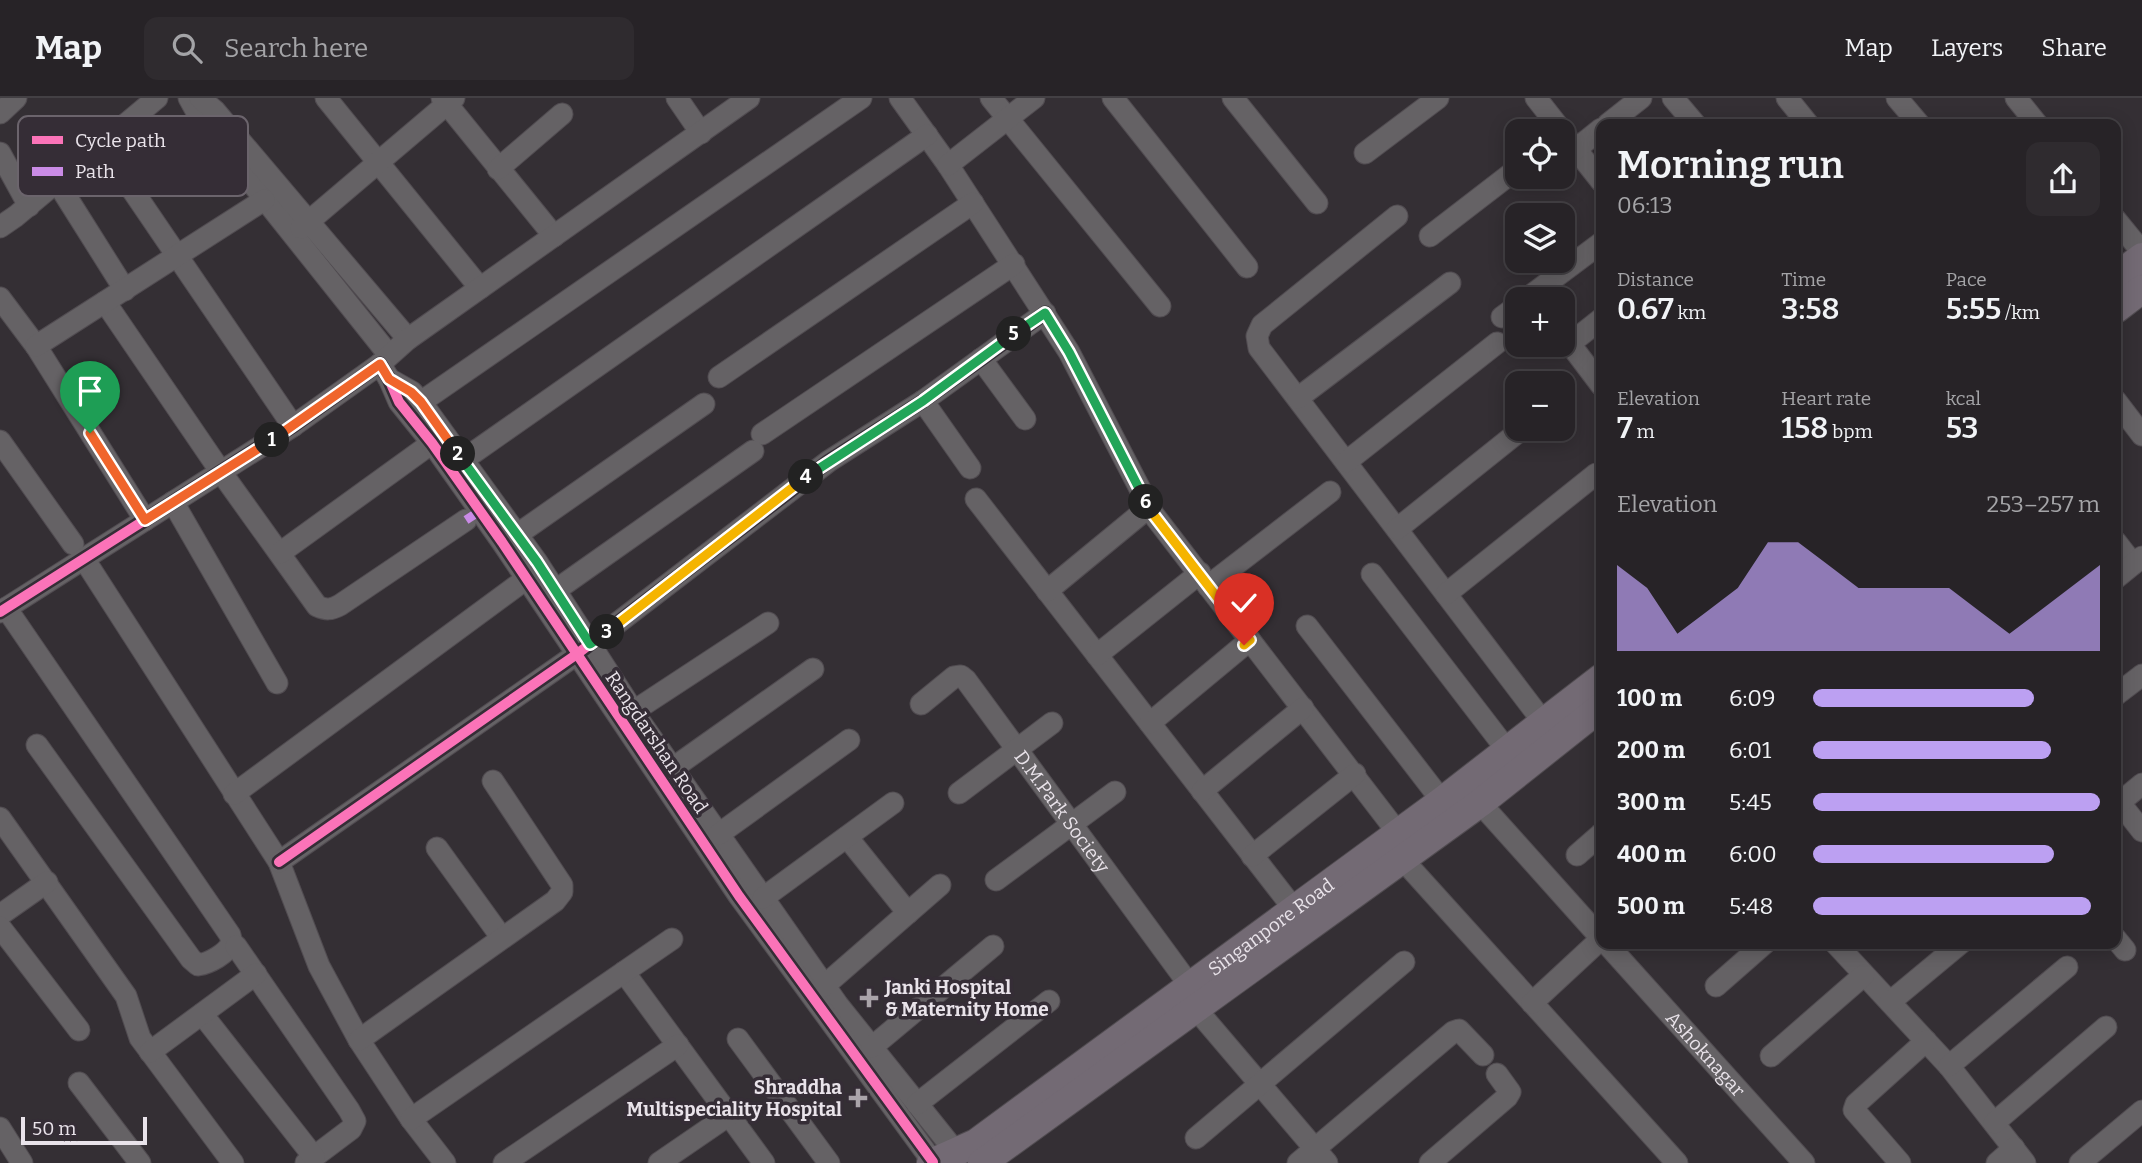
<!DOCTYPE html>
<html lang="en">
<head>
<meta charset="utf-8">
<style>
  body { margin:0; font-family:Bitter,serif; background:#2f2b2f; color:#f1f3f6; height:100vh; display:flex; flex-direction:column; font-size:26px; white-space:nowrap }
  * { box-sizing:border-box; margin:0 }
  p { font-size:23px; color:#a4a4a7 }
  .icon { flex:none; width:38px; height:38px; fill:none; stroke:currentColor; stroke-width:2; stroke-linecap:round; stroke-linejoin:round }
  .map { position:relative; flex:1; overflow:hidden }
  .drawer { position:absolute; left:1596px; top:21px; width:525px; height:830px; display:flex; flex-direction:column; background:#272327; border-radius:14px; box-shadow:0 4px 18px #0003,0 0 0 2px #434044 }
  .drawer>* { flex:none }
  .buttons { position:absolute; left:1505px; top:21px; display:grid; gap:14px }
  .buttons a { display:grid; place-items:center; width:70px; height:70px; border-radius:14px; background:#272327; box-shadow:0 4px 18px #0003,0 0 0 2px #434044; font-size:35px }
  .scale { position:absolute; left:21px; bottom:18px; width:126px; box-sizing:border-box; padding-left:7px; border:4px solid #e9e3ea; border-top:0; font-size:19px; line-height:24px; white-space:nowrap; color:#e9e3ea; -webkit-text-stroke:5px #352d36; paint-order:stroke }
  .pin { position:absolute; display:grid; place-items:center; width:60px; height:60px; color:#fff; margin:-72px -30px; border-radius:50% 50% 50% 0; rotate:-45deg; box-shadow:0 0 7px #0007 }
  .pin .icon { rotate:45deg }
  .km { position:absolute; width:35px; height:35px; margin:-18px; border-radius:50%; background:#222; color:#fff; font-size:19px; line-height:35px; text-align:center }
  .round { display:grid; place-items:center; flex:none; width:74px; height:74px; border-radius:14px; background:#2f2b2f }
  .head { display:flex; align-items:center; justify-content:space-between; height:119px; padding:0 21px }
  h1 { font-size:38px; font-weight:600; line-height:52px }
  .metrics { display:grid; grid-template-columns:repeat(3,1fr); gap:10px; height:119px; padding:7px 21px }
  .metrics div { display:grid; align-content:center }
  .metrics b { font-size:30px; font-weight:600 }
  .metrics small { font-size:19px; font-weight:400 }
  .metrics p { font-size:19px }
  .chart { height:196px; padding:14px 21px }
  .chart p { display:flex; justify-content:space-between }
  .chart svg { width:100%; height:126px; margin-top:7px; fill:#bca0f2; opacity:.7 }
  ul { padding:0 21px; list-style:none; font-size:23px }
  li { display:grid; grid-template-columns:112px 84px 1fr; align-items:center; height:52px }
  li i { height:18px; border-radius:9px; background:#bca0f2 }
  header { display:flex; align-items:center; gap:42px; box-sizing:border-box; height:98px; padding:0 35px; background:#272327; border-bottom:2px solid #434044 }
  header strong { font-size:33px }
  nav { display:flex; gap:38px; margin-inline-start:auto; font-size:24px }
  .search { width:490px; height:63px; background:#2f2b2f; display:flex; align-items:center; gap:18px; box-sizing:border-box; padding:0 24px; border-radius:14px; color:#a4a4a7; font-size:26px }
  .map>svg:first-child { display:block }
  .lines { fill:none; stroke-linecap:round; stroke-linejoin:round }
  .minor-casing { stroke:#514c51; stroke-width:23 }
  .major-casing { stroke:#514c51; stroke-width:30 }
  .minor { stroke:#656265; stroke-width:21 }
  .major { stroke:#736a74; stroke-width:28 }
  .quiet { stroke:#ca8be6; stroke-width:9; stroke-dasharray:18 9; stroke-linecap:butt }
  .cycleway-casing { stroke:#352d36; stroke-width:15 }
  .cycleway { stroke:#fb73b8; stroke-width:10 }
  .split-1-casing { stroke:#fff; stroke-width:14 }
  .split-2-casing { stroke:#fff; stroke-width:14 }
  .split-3-casing { stroke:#fff; stroke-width:14 }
  .split-4-casing { stroke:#fff; stroke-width:14 }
  .split-5-casing { stroke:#fff; stroke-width:14 }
  .split-6-casing { stroke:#fff; stroke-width:14 }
  .split-7-casing { stroke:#fff; stroke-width:14 }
  .split-1 { stroke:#f0652b; stroke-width:9 }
  .split-2 { stroke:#f0652b; stroke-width:9 }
  .split-3 { stroke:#22a559; stroke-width:9 }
  .split-4 { stroke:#f5b400; stroke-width:9 }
  .split-5 { stroke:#22a559; stroke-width:9 }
  .split-6 { stroke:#22a559; stroke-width:9 }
  .split-7 { stroke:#f5b400; stroke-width:9 }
  .poi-dot { fill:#aaa4aa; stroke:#352d36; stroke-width:2.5 }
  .labels { text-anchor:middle; stroke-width:7; stroke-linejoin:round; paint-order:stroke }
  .street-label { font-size:19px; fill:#e9e3ea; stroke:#352d36 }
  .poi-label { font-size:19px; font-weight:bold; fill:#e9e3ea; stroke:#352d36; text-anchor:start }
  .key { fill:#352d36; stroke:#6b646c; stroke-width:2 }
  .key-label { font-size:19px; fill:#e9e3ea }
</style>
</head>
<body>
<header>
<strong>Map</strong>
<div class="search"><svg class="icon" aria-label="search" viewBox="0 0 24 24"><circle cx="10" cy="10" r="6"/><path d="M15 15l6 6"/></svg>Search here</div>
<nav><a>Map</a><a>Layers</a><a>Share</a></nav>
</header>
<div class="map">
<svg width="2142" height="1065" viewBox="0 0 2142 1065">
  <rect width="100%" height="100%" fill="#342f34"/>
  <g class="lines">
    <g class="minor-casing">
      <g id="minor">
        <polyline points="189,0 200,20 389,257"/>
        <polyline points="200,0 215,13 408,241"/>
        <polyline points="326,0 480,190"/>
        <polyline points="442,0 554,138"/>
        <polyline points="677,0 701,35"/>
        <polyline points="900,0 948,67 1069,254 1153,416 1398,735"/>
        <polyline points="991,0 1160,208"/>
        <polyline points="1113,0 1247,169"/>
        <polyline points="1233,0 1317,105"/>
        <polyline points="1536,0 1562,33"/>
        <polyline points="1673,0 1695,26"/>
        <polyline points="1787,0 1808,26"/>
        <polyline points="1897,0 1919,26"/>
        <polyline points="2016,0 2037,26"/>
        <polyline points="0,15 16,0"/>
        <polyline points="1608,26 1641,0"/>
        <polyline points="1563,35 1601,83"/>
        <polyline points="101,46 293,328"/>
        <polyline points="1576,51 1601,31"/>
        <polyline points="0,55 29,108"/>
        <polyline points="1365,55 1438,0"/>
        <polyline points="948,67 1034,0"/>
        <polyline points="498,71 562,16"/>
        <polyline points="57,84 125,192"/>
        <polyline points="1397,118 1262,227 1257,238 1259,250 1544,625"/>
        <polyline points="2116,122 2142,154"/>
        <polyline points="0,129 16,118 157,0"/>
        <polyline points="301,130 454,0"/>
        <polyline points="1430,138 1517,71"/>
        <polyline points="0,200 36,248 145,422"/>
        <polyline points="1526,201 1601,145"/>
        <path d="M105 204 221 374 317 508C326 512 331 512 340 507L466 422"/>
        <polyline points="1502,219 1517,208"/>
        <polyline points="1601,221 1572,244 1573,250 1601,287"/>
        <polyline points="36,248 264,102"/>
        <polyline points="981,261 1025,321"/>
        <polyline points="380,266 408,241 749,0"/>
        <polyline points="719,279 973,105"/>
        <polyline points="389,281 412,294 421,304 537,464 639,622 838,907 955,1053"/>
        <polyline points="1298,300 1450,185"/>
        <polyline points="923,303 970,370"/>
        <polyline points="2116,303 2142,337"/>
        <polyline points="421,304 861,0"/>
        <polyline points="762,336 1014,166"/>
        <polyline points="0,343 73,446"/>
        <polyline points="463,362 927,37"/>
        <polyline points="1346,364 1497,245"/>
        <polyline points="976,401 1294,811"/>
        <polyline points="173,404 277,585"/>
        <polyline points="1397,431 1522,331"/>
        <polyline points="518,436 704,306"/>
        <polyline points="2116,444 2133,466"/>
        <polyline points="280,455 432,345"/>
        <polyline points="84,461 279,764 319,868 359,942 411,1021 445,1065"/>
        <polyline points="1372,476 1507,652"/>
        <polyline points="2116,480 2142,459"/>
        <polyline points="1208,488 1330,394"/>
        <polyline points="556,492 753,353"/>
        <polyline points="1047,493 1149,409"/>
        <polyline points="1446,496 1596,376"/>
        <path d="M6 510 230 837 232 845C226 856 210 865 198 867L191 861 37 647"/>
        <polyline points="0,514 293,328 380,266 389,281 399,304 432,345 502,444 739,798 933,1064"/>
        <polyline points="1307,528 1442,703"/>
        <polyline points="1097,557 1200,475"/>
        <polyline points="2116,597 2142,577"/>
        <path id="s1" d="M921 606 954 579 961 578 966 582 1199 900"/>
        <polyline points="634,613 768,525"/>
        <polyline points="1150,625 1250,542"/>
        <polyline points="673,670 813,571"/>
        <polyline points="1202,693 1303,610"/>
        <polyline points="959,695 1052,625"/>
        <polyline points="234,696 526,481"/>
        <polyline points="2116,700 2142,733"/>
        <polyline points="1480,705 1601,840"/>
        <polyline points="2119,705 2142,686"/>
        <polyline points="0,720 126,898 140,940 233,1065"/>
        <polyline points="719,736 849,642"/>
        <polyline points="847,739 908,815"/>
        <polyline points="437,750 502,840"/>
        <polyline points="1394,752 1677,1065"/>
        <polyline points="1577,757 1601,736"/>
        <polyline points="1252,758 1355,676"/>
        <polyline points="279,764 577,556 829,363 923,303 1045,215"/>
        <polyline points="996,782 1115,694"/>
        <polyline points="763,800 893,705"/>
        <polyline points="0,817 47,784"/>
        <polyline points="0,829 79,932"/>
        <polyline points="2116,841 2125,852"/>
        <path id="s2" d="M1606 845 1804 1065"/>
        <polyline points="1835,845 1949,968 2025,1065"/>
        <polyline points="236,848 349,1012 355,1023 351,1031 306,1065"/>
        <polyline points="624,874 764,1065"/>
        <polyline points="824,888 940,787"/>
        <polyline points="1716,888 1765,845"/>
        <polyline points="1890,904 1961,845"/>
        <polyline points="1532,905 1601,841"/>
        <polyline points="1196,911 1327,1065"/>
        <polyline points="202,916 314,1059"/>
        <polyline points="738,941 829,1065"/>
        <polyline points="359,942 555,803 562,794 562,787 493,683"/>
        <polyline points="872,949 993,848"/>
        <polyline points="150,954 256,876"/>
        <polyline points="1771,958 1864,877"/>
        <polyline points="1949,968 2067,869"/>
        <polyline points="79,985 140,1065"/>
        <polyline points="917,1006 1049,903"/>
        <polyline points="411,1021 672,841"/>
        <polyline points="1994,1025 2106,929"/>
        <polyline points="0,1030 22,1065"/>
        <polyline points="1196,1040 1404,864"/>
        <polyline points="504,1065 678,947"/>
        <polyline points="659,1065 729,1017"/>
        <polyline points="1298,1065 1453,934 1459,932 1483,957"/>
        <polyline points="1430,1065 1507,999 1510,994 1497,976"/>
        <polyline points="1900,1065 1854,1012 1856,1006 1926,943"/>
        <polyline points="1997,1065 2014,1050"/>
        <polyline points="2080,1065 2142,1013"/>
      </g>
    </g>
    <g class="major-casing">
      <g id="major">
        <polyline points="2116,179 2142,159"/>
        <polyline points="2116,211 2142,191"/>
        <path id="s3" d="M931 1065 976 1045 1442 703 1601 580"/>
        <polyline points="982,1065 1480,705 1601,609"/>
      </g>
    </g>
    <use href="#minor" class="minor"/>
    <use href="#major" class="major"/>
    <polyline class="quiet" points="466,422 480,413"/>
    <g class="cycleway-casing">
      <g id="cycleway">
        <polyline points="0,514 293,328 380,266 389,281 399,304 432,345 502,444 739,798 933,1064"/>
        <polyline points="279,764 577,556 829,363 923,303 1045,215"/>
      </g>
    </g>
    <use href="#cycleway" class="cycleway"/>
  </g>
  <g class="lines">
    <g class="split-1-casing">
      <polyline id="split-1" points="90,335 145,422 272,342"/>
    </g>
    <g class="split-2-casing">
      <polyline id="split-2" points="272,342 380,266 389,281 411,294 421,304 458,356"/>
    </g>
    <g class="split-3-casing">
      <polyline id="split-3" points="458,356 537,464 590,546 607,534"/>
    </g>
    <g class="split-4-casing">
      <polyline id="split-4" points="607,534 806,379"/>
    </g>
    <g class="split-5-casing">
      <polyline id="split-5" points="806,379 923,303 1014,236"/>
    </g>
    <g class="split-6-casing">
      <polyline id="split-6" points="1014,236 1045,215 1069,254 1146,404"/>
    </g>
    <g class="split-7-casing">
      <polyline id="split-7" points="1146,404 1153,416 1250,542 1244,547"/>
    </g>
    <use href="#split-1" class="split-1"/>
    <use href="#split-2" class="split-2"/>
    <use href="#split-3" class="split-3"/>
    <use href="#split-4" class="split-4"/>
    <use href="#split-5" class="split-5"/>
    <use href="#split-6" class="split-6"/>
    <use href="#split-7" class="split-7"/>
  </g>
  <g class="poi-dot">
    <path d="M865.5 889.5h7v7h7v7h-7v7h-7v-7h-7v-7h7z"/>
    <path d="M854.5 989.5h7v7h7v7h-7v7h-7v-7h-7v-7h7z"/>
  </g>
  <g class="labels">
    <g class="street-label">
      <text transform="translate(657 644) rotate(56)" y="7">Rangdarshan Road</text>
      <text dy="7" stroke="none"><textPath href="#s1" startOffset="219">D.M.Park Society</textPath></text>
      <text dy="7" stroke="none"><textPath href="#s3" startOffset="415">Singanpore Road</textPath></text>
      <text dy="7" stroke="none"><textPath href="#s2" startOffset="149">Ashoknagar</textPath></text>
    </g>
    <g class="poi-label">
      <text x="885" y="896">Janki Hospital<tspan x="885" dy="22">&amp; Maternity Home</tspan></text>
      <text x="842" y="996" text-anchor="end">Shraddha<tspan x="842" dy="22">Multispeciality Hospital</tspan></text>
    </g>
  </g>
  <rect x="18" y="18" width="230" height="80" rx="10" class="key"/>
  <rect x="32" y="38" width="31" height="8" fill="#fb73b8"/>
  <rect x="32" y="69" width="31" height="9" fill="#ca8be6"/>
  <g class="key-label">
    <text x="75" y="49">Cycle path</text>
    <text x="75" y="80">Path</text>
  </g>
</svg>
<div class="buttons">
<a><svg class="icon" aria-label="locate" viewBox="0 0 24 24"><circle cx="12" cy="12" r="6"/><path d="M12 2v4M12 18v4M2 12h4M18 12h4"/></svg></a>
<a><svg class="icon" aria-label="layers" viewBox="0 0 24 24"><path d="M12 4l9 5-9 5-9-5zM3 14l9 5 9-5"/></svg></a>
<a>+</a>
<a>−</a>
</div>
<div class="scale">50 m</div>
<div class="pin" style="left:90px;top:335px;background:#1e9e55"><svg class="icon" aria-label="arrive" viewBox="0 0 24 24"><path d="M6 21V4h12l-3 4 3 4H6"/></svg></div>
<div class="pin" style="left:1244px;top:547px;background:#d93025"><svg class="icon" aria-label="check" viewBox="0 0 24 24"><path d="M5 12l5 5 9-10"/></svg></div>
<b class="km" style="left:272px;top:342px">1</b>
<b class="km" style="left:458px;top:356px">2</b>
<b class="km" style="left:607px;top:534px">3</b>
<b class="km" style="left:806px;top:379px">4</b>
<b class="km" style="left:1014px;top:236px">5</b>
<b class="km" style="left:1146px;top:404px">6</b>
<section class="drawer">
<div class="head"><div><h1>Morning run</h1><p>06:13</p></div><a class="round"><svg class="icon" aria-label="share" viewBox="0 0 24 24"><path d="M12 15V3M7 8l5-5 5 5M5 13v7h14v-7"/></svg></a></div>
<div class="metrics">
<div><p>Distance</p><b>0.67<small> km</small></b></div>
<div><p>Time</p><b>3:58</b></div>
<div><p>Pace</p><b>5:55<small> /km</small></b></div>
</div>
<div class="metrics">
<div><p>Elevation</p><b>7<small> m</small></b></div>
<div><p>Heart rate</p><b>158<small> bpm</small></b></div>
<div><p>kcal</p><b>53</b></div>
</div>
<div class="chart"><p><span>Elevation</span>253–257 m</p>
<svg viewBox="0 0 160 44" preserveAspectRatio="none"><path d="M0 44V14L10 22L20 38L30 30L40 22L50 6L60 6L70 14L80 22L90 22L100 22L110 22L120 30L130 38L140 30L150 22L160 14V44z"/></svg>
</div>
<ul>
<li><b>100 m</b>6:09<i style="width:77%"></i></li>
<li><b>200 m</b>6:01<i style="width:83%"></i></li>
<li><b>300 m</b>5:45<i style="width:100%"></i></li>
<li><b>400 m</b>6:00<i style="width:84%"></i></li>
<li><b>500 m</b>5:48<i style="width:97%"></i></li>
</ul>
</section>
</div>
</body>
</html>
